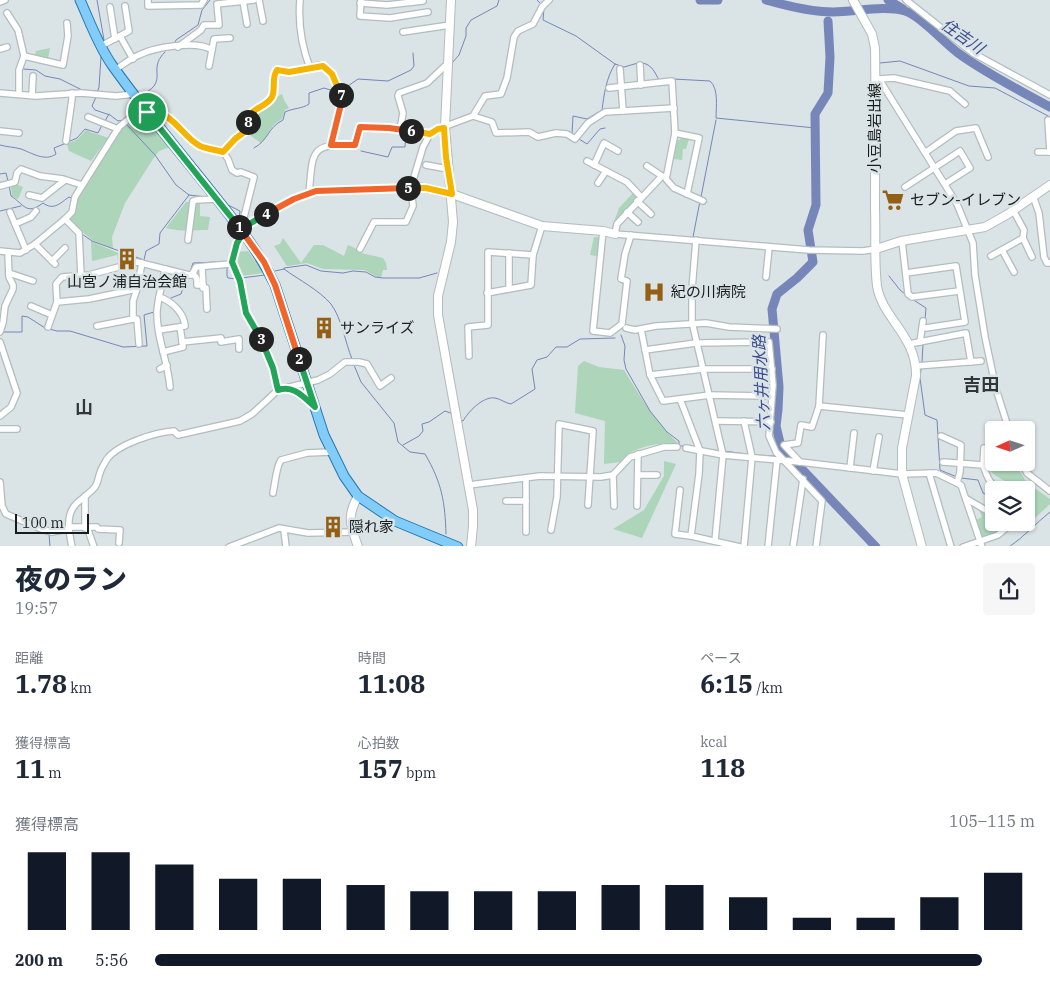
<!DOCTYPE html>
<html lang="ja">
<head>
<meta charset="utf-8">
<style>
  body { margin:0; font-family:"IBM Plex Serif","Noto Sans JP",serif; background:#f6f6f7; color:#1f2937; height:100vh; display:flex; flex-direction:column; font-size:19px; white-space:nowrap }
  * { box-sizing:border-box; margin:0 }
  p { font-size:16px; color:#747a83 }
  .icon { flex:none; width:28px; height:28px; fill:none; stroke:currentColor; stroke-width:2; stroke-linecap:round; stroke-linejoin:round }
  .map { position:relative; height:546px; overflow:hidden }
  .sheet { display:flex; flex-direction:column; background:#fff; flex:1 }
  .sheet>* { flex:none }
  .needle { width:32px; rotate:267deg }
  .controls { position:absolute; left:985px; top:421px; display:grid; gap:10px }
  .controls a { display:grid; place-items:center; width:50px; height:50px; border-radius:5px; background:#fff; box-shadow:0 1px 4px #0004; font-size:25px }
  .scale { position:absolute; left:15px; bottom:12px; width:74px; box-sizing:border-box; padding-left:5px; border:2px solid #191c1d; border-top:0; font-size:14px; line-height:18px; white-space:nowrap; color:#191c1d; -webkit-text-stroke:4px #dae3e5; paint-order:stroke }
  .pin { position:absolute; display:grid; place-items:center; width:42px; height:42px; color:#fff; margin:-21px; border:2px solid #fff; border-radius:50%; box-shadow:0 1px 5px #0007 }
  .km { position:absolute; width:25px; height:25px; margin:-12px; border-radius:50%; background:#222; color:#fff; font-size:14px; line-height:25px; text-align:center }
  .round { display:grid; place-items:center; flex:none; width:52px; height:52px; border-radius:5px; background:#f6f6f7 }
  .summary { display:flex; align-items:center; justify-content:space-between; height:85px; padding:0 15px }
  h1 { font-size:28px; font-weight:800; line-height:38px }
  .stats { display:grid; grid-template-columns:repeat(3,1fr); gap:8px; height:85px; padding:5px 15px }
  .stats div { display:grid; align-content:center }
  .stats b { font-size:25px; font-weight:800 }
  .stats small { font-size:14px; font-weight:400 }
  .stats p { font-size:14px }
  .chart { height:140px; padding:10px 15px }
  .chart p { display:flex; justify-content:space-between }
  .chart svg { width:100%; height:90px; margin-top:5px; stroke:#111827; stroke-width:6 }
  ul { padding:0 15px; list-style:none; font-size:16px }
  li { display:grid; grid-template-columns:80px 60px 1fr; align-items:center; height:38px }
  li i { height:12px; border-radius:6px; background:#111827 }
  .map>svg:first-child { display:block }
  .green { fill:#acd5ba }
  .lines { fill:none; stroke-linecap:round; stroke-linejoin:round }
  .stream { stroke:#7786b9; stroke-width:1 }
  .river { stroke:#7786b9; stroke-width:9 }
  .street-casing { stroke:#b3bcbe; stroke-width:8 }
  .secondary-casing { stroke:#b3bcbe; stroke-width:10 }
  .primary-casing { stroke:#2778ab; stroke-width:11 }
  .street { stroke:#fff; stroke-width:5.5 }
  .secondary { stroke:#fff; stroke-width:8 }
  .primary { stroke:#82ccfa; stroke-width:9 }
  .split-1-casing { stroke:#fff; stroke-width:10 }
  .split-2-casing { stroke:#fff; stroke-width:10 }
  .split-3-casing { stroke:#fff; stroke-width:10 }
  .split-4-casing { stroke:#fff; stroke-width:10 }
  .split-5-casing { stroke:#fff; stroke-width:10 }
  .split-6-casing { stroke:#fff; stroke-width:10 }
  .split-7-casing { stroke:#fff; stroke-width:10 }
  .split-8-casing { stroke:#fff; stroke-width:10 }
  .split-9-casing { stroke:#fff; stroke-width:10 }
  .split-1 { stroke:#22a559; stroke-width:6 }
  .split-2 { stroke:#f0652b; stroke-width:6 }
  .split-3 { stroke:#22a559; stroke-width:6 }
  .split-4 { stroke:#22a559; stroke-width:6 }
  .split-5 { stroke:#f0652b; stroke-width:6 }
  .split-6 { stroke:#f5b400; stroke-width:6 }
  .split-7 { stroke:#f0652b; stroke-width:6 }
  .split-8 { stroke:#f5b400; stroke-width:6 }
  .split-9 { stroke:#f5b400; stroke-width:6 }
  .labels { text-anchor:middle; stroke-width:5; stroke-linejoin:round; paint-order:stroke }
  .street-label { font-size:15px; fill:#191c1d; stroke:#dae3e5 }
  .poi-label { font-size:15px; fill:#191c1d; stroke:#dae3e5; text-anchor:start }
  .water-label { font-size:16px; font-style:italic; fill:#3c4c8d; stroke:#dae3e5 }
  .quarter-label { font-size:18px; font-weight:bold; fill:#303739; stroke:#dae3e5 }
</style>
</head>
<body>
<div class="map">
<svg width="1050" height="547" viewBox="0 0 1050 547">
  <rect width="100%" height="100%" fill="#dae3e5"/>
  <g class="green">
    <polygon points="50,48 48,59 35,55 36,51"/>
    <path d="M282 94 284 100 289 108 285 110 282 119C268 127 271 133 261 143L251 136 250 121 253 114 272 103 275 98Z"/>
    <polygon points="141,112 170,147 159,151 153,159 125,203 112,237 113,249 92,240 69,220 73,213 76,198 120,128"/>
    <path d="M86 130C93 134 100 134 108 138L91 161 69 151 67 144 78 139Z"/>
    <polygon points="682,138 689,139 686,149 683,149 682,160 674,159 677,141"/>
    <polygon points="16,184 23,187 18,199 12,196 11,186"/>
    <polygon points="633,193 637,198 612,227 619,208"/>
    <path d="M186 202H200V216L210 217 208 230C193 230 181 232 166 228Z"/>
    <polygon points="594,237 599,237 597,256 590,255"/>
    <polygon points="283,238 301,263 314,245 323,245 344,256 348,245 361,251 361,253 383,258 386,263 387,270 383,270 381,278 375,276 365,270 323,269 307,263 287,266 274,246 280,244"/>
    <polygon points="91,241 120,254 122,264 119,265 117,255 92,261"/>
    <polygon points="248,251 263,273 240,276 237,260 237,252"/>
    <path d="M584 361 599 367 624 370C640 396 655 422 678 443 658 443 632 446 620 462L604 464 605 421 575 413 578 366Z"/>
    <path d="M993 449 994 462 1015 463 1027 483 1050 499V504L1032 521 1026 517V490H1012L1013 486C1001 478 985 473 985 458L991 457Z"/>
    <polygon points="664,461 676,464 642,538 613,529 644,510 664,476"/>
    <polygon points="978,507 994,516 994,522 1004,523 1006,524 1006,526 997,534 983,538 981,537 976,520 982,517"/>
  </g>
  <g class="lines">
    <g class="stream">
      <polyline points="97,0 104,40"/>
      <polyline points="537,0 542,5"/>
      <polyline points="544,8 543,20 576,36 615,64 624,67 638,63"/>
      <polyline points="174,44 176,40 198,25 202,10 210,0"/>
      <polyline points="452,63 459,55 466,36 466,28 471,20 497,6 499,0"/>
      <path d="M642 63C652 64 655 73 659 80"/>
      <polyline points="880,63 900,61 969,86 995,88 1050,117"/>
      <polyline points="23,69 36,70 45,76 60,79 82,90 97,91"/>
      <path d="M673 79 710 81C719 89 716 107 716 118L815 128"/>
      <polyline points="417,90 427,86"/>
      <polyline points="341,91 358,79 388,81 411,70 414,66 413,53"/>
      <polyline points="97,93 99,87 101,57"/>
      <path d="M141 96C145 93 151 90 154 86 162 74 150 67 165 52"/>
      <polyline points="96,97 92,106 95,110 110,115 118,121 123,120"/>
      <polyline points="123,119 138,106"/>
      <polyline points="105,121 109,114"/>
      <polyline points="127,125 155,155 176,185 189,195 206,197"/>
      <path d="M572 134 573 116 587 119 602 110C604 95 606 78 615 64"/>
      <polyline points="579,139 587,144 600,129 605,128"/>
      <polyline points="68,142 77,138 85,129 98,133 102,125"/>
      <path d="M0 145C7 147 14 147 21 149 32 153 45 162 56 154L54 148 64 144"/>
      <path d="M254 148C269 140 267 128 283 120L285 112C293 108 302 109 309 104V93L324 88 337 92"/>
      <polyline points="361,151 388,157 392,147 405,147 406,132"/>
      <polyline points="87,173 98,155"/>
      <polyline points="0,174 6,173 8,181"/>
      <path d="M9 185 11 196C24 204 26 216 43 203 54 211 60 203 69 197L72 198"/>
      <polyline points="701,197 716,120"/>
      <polyline points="228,205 240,211 239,219"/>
      <polyline points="0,211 21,206"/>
      <polyline points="82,234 92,241 144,260 146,251 159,244 160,233 189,195"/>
      <polyline points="693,237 700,201"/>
      <polyline points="21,255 30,250"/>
      <polyline points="230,258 234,238"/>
      <polyline points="227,267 227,276 228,278 236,279"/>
      <polyline points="191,269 193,263 216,262"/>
      <polyline points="284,269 284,268 306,265 321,271 343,273 353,271 366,272 375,277 383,278 419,278 437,273"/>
      <path d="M275 271 284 269C299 280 319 290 331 304 342 319 345 342 352 359"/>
      <polyline points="889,276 900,290 905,294"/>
      <polyline points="241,278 265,275"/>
      <polyline points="171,298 181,294 186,278"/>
      <polyline points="912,299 926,308 925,320"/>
      <polyline points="49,329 57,331 70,331 123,347 147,346 144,315 154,312"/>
      <polyline points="4,332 22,332 22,316 28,317 45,328"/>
      <polyline points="621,335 625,346 624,360 626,369 650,411 667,432 679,441 679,446 683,446"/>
      <polyline points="922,363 923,344"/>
      <path d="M354 365 361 382 394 423 398 442 410 452 425 454C442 483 445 502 446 534"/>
      <polyline points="921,369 920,378 925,415 937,420 940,470 957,477"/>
      <path d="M460 420 463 421C468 412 483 396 495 398 501 399 505 403 511 404L535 389 532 369 537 360 547 357 556 347H567L580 339 615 338"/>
      <polyline points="403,445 419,436 423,431 422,424 429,422 445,411 453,414"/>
      <polyline points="707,449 720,451"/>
      <polyline points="724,451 746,454"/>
      <polyline points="756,455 775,456"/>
      <polyline points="961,478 978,480 983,493 994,499"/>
      <polyline points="1026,520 1032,524"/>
      <polyline points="49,533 50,547"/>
      <polyline points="442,547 442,546"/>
      <path d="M1009 547C1024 537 1036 523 1050 512"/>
    </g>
    <g class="river">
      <polyline points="700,0 718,0"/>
      <path d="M766 0C787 6 810 12 833 12 855 12 884 5 905 11 920 15 944 43 958 53 987 74 1019 90 1050 107"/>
      <polyline points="888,0 903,9"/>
      <polyline points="828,21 830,57 828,93 815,114 816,205 808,230 813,262 797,278 777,294 772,309 779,387 778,410 776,426 781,447 876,547"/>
    </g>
    <g class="street-casing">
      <g id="street">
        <polyline points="148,0 148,6 201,5 204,0"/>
        <polyline points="259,0 263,21"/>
        <path d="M300 0C298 23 302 47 310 68"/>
        <polyline points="361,0 360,16 390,18 428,12"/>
        <polyline points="906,0 973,53 1050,95"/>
        <polyline points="243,1 247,24"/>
        <polyline points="0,2 5,0"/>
        <polyline points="360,3 387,5 423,1"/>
        <polyline points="110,7 115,39"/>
        <polyline points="7,13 18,30 24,56 19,70 19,94"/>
        <polyline points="403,32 450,25"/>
        <polyline points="120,36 133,59"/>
        <polyline points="101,46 129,31 125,6"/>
        <polyline points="178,47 201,30 204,25 219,25 217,4 254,0"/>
        <polyline points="0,49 7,47"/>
        <polyline points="24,56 63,65 68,36 67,23"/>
        <polyline points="640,65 641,85"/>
        <polyline points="209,66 214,39 230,38"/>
        <path d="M116 69C123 65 131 58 139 55 155 47 197 40 212 50"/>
        <polyline points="620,69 623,111"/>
        <polyline points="876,78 879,79 957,204 973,243 975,275 985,337 996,389 1009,430"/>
        <polyline points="879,79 894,78 950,91 965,104"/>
        <polyline points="609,88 672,81 675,133 666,179 674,188 703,201"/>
        <polyline points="0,93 36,96 81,93 116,96 135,94"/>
        <polyline points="32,95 33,76"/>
        <path d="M147 112C171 108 181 136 200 146 207 149 216 150 223 152L228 159 232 170 237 173 241 172 254 177 241 229V237L237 243 232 262 240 281 245 313 267 350 273 368 278 390"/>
        <polyline points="473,116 492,122 496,133 529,132 538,137 556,133 567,134 575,139 588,123 605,112 674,108"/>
        <polyline points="88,117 118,129"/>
        <polyline points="1048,120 1050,152"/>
        <polyline points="400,130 403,113 398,96 399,93 427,83 445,66 449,64"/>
        <polyline points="0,131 19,133"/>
        <polyline points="675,133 699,138 687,194"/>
        <polyline points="66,141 72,99 72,93"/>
        <path d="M223 152 235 139 247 130C249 101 263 114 272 97 276 89 271 78 277 71L289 72 320 65 327 69 332 74 342 96V100L331 145"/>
        <polyline points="926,152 956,131 976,128 988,157"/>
        <polyline points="1038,152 1050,152"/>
        <polyline points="587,161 627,182 641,197"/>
        <polyline points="426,165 448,169"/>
        <polyline points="594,165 604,143 618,151"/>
        <polyline points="647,166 662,176 617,224 615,234 809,250 863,251 876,249"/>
        <polyline points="598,183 606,171"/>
        <polyline points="0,186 15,182 17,173 21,169 40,176 63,179 82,185"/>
        <polyline points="905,187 960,151 970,168 945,184"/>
        <path d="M309 193C313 152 309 143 355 145L360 127 389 128 430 134"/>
        <polyline points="29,195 42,198 65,180"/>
        <polyline points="1033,196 1039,213 1044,257 1047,263 1050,263"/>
        <polyline points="637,201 651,214"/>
        <polyline points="10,212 26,250"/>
        <polyline points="627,212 638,222"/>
        <polyline points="65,219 79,233 81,276"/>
        <polyline points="15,224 31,217 36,211"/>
        <polyline points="241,229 281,206 311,192 411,187"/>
        <polyline points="603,231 593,331 610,333 622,324 627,281 621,279 625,254 631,235"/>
        <polyline points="1023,238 1032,257"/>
        <polyline points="188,240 193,201 196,200 217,199"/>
        <polyline points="696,240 692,289 692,322 723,455 715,541"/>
        <polyline points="902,241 908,294 912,297 959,291"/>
        <polyline points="35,244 55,264"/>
        <polyline points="360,249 374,222 406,222 413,206 411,187 423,147 430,134 438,129 473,116 485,96 501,94 507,78 514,37 518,31 533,24 542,7 549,0"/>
        <polyline points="1002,250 1014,272"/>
        <polyline points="0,251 20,253 35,244 65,219 72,212 75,197 119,127 143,107"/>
        <polyline points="509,253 509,289"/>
        <polyline points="533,255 542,226"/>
        <polyline points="991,256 1023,238 1024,230 1013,210"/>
        <polyline points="52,261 65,248"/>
        <polyline points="202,267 203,288 206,288 207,309"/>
        <path d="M165 269C163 282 158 297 157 311 156 337 168 361 170 387"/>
        <polyline points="9,273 33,281"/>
        <polyline points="193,273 197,279 197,285 203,285"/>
        <polyline points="906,273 956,266 965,322 926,328"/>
        <polyline points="766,277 769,247"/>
        <polyline points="137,289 133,301 133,319 137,319 139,344"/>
        <polyline points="57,302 89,299 137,289 142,263"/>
        <polyline points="31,306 52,315"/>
        <polyline points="97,326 133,319"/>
        <polyline points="48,327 57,302 56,284 62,277 89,275 137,262 189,275 192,275 196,267 230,264 232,262"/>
        <polyline points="626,328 635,330 656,326 706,323 729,327 777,329"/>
        <polyline points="641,329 650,375 703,369 772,369"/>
        <path d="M159 330 185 326C184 313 172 301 159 297"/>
        <polyline points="0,332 3,323 5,306 13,289 13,285 9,277 8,252"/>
        <polyline points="0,342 17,393 11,407 0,416"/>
        <polyline points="182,342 221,338 221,342 239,339 239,349"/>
        <polyline points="920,342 923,321"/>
        <polyline points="909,344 966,333 971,362"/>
        <polyline points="645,350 696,343 769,342 773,385 769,436 776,452 822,501 816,547"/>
        <polyline points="163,352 183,347 180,327"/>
        <polyline points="469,356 468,327 488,325 488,252 533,255 531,285 487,293"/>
        <polyline points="916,366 981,361"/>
        <polyline points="160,369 167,365"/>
        <polyline points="650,375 663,401 710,395 771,396"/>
        <polyline points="286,388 294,390 313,405"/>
        <polyline points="680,399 700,451 699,474 691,536 740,547"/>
        <polyline points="819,406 908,415"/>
        <polyline points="716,421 771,422"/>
        <polyline points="744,421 752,457 744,547"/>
        <polyline points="0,429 17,429"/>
        <polyline points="941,436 961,445 960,472 957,483"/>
        <polyline points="686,448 723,455 800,462 902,474 936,473 961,485 982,547"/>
        <polyline points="800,462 784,445 798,443 801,425 812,427 819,406 823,335"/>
        <path d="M943 462 983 465C987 476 989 484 1000 490"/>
        <polyline points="1021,462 1027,473 1050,491"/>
        <polyline points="983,465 984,448"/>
        <polyline points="850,468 854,433"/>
        <polyline points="873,471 879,437"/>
        <polyline points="929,473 951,547"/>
        <polyline points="613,475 614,506"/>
        <polyline points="638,475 657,475"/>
        <polyline points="0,482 2,506 6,514 44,530 52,532 68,529"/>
        <polyline points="469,485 540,476 601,477 613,475 630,457 664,447 677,447"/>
        <polyline points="680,490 675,534 691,536"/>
        <path d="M273 493C275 484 276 467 281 460L307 453 332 452"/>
        <polyline points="85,496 85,528"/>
        <polyline points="967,499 994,515"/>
        <polyline points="506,501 526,501"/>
        <polyline points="637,506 638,454"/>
        <polyline points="69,527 97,527 98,529 120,530 119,543"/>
        <polyline points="87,527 94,547"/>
        <polyline points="284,530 286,547"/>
        <polyline points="551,530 557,497 559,424 593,431 588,505"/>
        <polyline points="526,532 526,478"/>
        <path d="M72 547C69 532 65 514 77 503 83 498 90 493 95 487 98 483 98 478 100 473 101 468 105 463 107 459 118 444 156 432 174 431L178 435 240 421 252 414 278 390 318 380 330 374 345 362H359L367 364 380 386 391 378"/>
        <polyline points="229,547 279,528 308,533 354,532"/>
        <polyline points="768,547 777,460"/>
        <polyline points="793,547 803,479"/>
        <polyline points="963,547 998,535 1010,525 1007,522"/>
      </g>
    </g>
    <g class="secondary-casing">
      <g id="secondary">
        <polyline points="451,0 445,127 453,222 451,242 438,296 438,315 473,510 473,526 471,547"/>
        <path d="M853 0 872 34 875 48C876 102 875 155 875 209 876 234 874 261 877 286 882 318 917 336 916 376L902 448V474L922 547"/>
        <polyline points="411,187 426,188 452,194 542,226 603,231 615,234"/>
        <polyline points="876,249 901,241 985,227 1008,214 1050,185"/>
        <path d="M358 547C351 525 346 517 358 496"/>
      </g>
    </g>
    <g class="primary-casing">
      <path id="primary" d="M80 0C90 22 98 45 112 65 143 109 179 151 213 194 236 223 259 251 275 285L324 435 344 476 358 496 395 521 458 547"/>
    </g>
    <use href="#street" class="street"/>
    <use href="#secondary" class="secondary"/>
    <use href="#primary" class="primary"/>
  </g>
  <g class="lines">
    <g class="split-1-casing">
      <polyline id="split-1" points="147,112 239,227"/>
    </g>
    <g class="split-2-casing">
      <polyline id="split-2" points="239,227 264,262 275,285 299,359"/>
    </g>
    <g class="split-3-casing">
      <path id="split-3" d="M261 339 273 368 278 390C295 385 303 397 315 407L299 359"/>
    </g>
    <g class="split-4-casing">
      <polyline id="split-4" points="261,339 246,313 240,281 232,262 237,243 240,238 241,229 266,214"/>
    </g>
    <g class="split-5-casing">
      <polyline id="split-5" points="266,214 294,199 316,191 408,188"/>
    </g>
    <g class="split-6-casing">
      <polyline id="split-6" points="408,188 426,188 452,194 446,157 444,128 438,129 430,134 411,131"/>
    </g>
    <g class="split-7-casing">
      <polyline id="split-7" points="341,95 342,100 331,145 355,145 360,127 389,128 411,131"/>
    </g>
    <g class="split-8-casing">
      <path id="split-8" d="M248 122C249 107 265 109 272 97 276 89 271 78 277 70L289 72 323 66 332 74 341 95"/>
    </g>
    <g class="split-9-casing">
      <path id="split-9" d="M147 112C172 109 181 136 200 146 207 149 216 150 223 152L235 139 247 130 248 122"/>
    </g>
    <use href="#split-1" class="split-1"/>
    <use href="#split-2" class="split-2"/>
    <use href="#split-3" class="split-3"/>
    <use href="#split-4" class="split-4"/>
    <use href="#split-5" class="split-5"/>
    <use href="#split-6" class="split-6"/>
    <use href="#split-7" class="split-7"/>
    <use href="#split-8" class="split-8"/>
    <use href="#split-9" class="split-9"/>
  </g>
  <defs>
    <g id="supermarket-bare" transform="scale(1.725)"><path d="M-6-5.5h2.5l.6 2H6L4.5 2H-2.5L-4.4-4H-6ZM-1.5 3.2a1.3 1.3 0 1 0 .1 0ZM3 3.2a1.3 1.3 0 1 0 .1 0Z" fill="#945f14" stroke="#dae3e5" stroke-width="2.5" paint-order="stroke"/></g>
    <g id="building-bare" transform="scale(1.725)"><path d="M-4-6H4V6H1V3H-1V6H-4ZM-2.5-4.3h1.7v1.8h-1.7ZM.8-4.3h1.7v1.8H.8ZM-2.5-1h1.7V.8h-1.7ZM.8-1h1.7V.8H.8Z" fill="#945f14" stroke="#dae3e5" stroke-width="2.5" paint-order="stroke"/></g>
    <g id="hospital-bare" transform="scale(1.725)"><path d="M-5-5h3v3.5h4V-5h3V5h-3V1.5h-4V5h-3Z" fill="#945f14" stroke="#dae3e5" stroke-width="2.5" paint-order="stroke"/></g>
  </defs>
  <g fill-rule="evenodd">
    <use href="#supermarket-bare" x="893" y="200"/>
    <use href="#building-bare" x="127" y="259"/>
    <use href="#hospital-bare" x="654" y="292"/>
    <use href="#building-bare" x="324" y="328"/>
    <use href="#building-bare" x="333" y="527"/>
  </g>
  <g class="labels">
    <g class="street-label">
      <text transform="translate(875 128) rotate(-90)" y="5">小豆島岩出線</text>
    </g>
    <g class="poi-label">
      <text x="910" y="205">セブン-イレブン</text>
      <text x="127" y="287" text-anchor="middle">山宮ノ浦自治会館</text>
      <text x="671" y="297">紀の川病院</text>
      <text x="340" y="333">サンライズ</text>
      <text x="349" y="532">隠れ家</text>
    </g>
    <g class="water-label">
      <text transform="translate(963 36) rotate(35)" y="6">住吉川</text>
      <text transform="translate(761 383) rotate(-93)" y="6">六ヶ井用水路</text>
    </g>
    <g class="quarter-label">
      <text x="981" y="391">吉田</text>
      <text x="84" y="414">山</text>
    </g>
  </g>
</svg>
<div class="controls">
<a><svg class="needle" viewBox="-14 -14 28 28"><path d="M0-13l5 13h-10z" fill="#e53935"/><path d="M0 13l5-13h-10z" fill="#747a83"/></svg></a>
<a><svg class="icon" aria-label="layers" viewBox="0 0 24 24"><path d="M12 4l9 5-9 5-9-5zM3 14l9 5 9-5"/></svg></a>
</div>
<div class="scale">100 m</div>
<div class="pin" style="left:147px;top:112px;background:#1e9e55"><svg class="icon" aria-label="arrive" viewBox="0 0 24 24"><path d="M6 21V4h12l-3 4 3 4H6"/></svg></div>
<b class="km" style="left:239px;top:227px">1</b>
<b class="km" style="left:299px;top:359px">2</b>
<b class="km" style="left:261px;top:339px">3</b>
<b class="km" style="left:266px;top:214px">4</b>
<b class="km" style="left:408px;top:188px">5</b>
<b class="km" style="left:411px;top:131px">6</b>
<b class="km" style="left:341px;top:95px">7</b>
<b class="km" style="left:248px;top:122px">8</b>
</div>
<section class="sheet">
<div class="summary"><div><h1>夜のラン</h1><p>19:57</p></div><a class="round"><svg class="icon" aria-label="share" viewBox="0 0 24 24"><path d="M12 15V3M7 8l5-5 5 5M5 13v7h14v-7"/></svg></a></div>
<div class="stats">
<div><p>距離</p><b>1.78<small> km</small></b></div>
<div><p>時間</p><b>11:08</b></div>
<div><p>ペース</p><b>6:15<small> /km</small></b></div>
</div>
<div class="stats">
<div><p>獲得標高</p><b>11<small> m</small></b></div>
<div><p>心拍数</p><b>157<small> bpm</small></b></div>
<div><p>kcal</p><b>118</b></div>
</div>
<div class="chart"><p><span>獲得標高</span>105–115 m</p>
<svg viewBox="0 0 160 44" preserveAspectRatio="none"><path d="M5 44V6M15 44V6M25 44V12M35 44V19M45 44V19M55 44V22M65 44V25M75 44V25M85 44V25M95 44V22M105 44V22M115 44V28M125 44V38M135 44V38M145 44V28M155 44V16"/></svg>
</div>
<ul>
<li><b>200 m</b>5:56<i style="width:94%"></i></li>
</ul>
</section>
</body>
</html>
